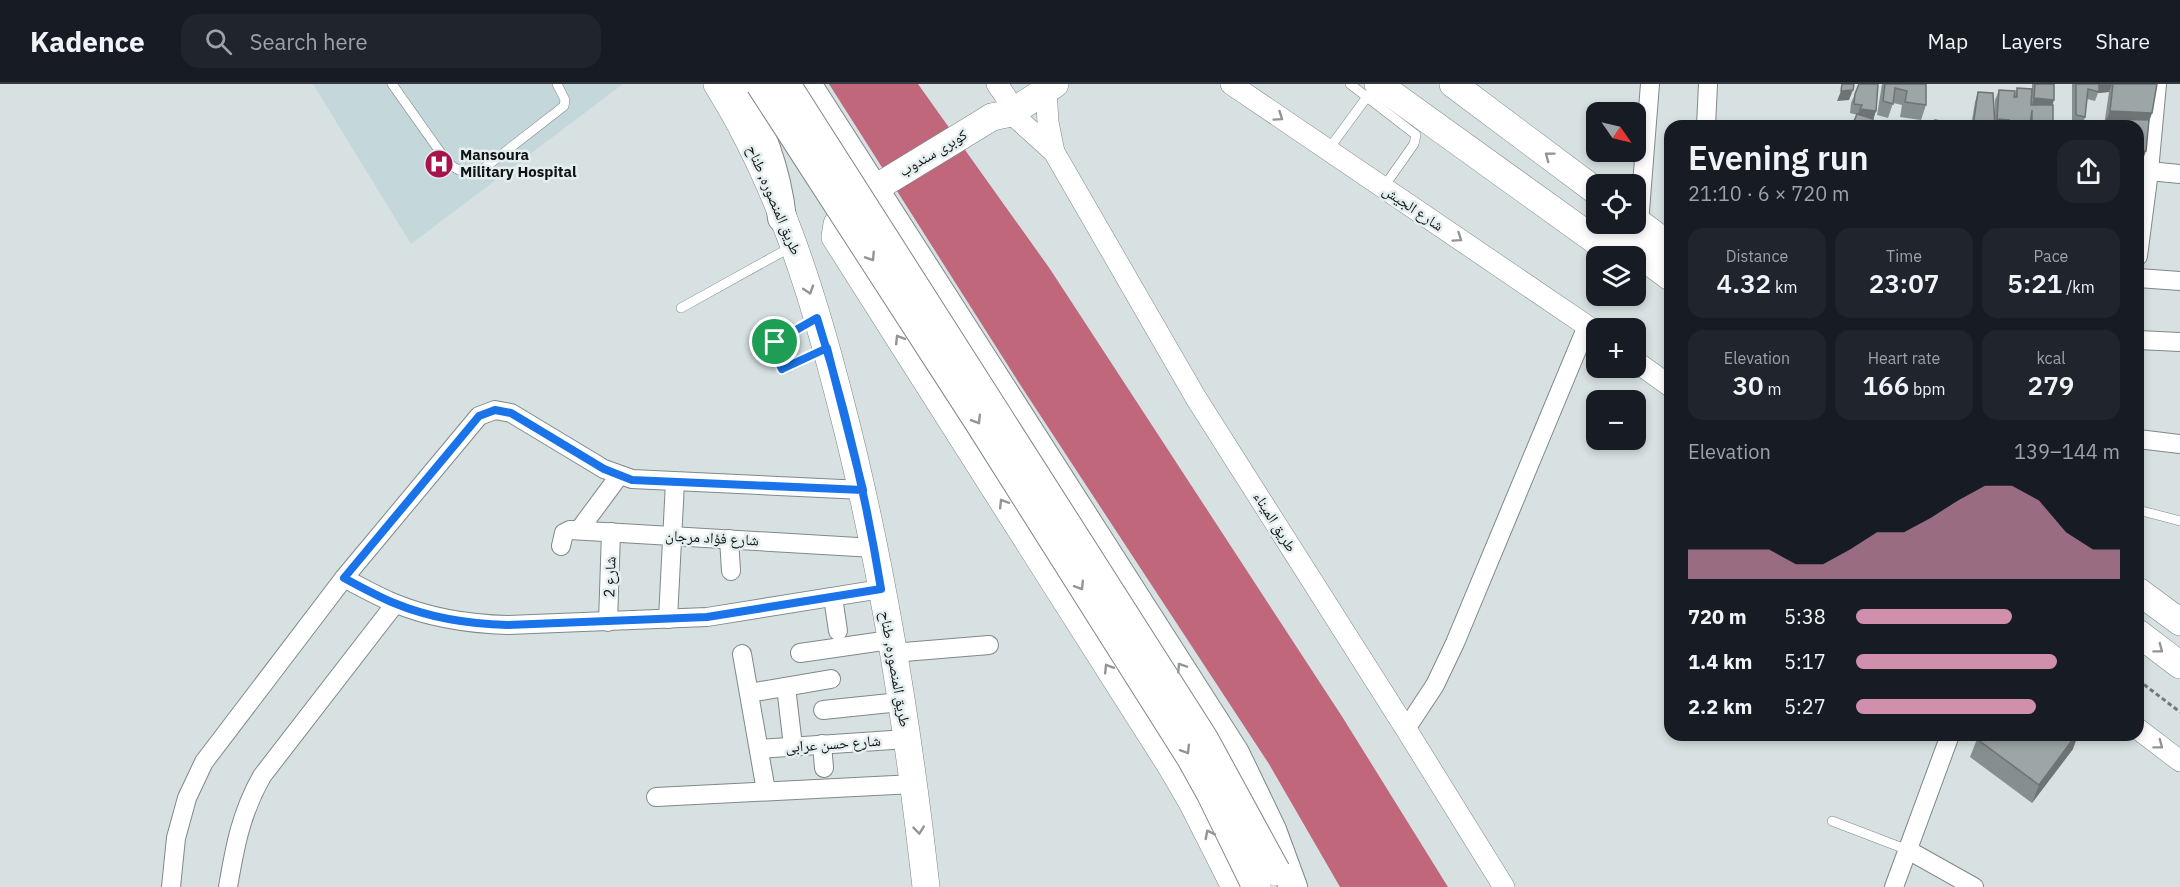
<!DOCTYPE html>
<html lang="en">
<head>
<meta charset="utf-8">
<style>
  body { margin:0; font-family:"IBM Plex Sans","Noto Naskh Arabic",sans-serif; background:#20242c; color:#f1f3f6; height:100vh; display:flex; flex-direction:column; font-size:22px; white-space:nowrap }
  * { box-sizing:border-box; margin:0 }
  p { font-size:20px; color:#9ea1a6 }
  .icon { flex:none; width:33px; height:33px; fill:none; stroke:currentColor; stroke-width:2; stroke-linecap:round; stroke-linejoin:round }
  .map { position:relative; flex:1; overflow:hidden }
  .panel { position:absolute; left:1664px; top:36px; width:480px; height:621px; display:flex; flex-direction:column; background:#171b24; border-radius:18px; box-shadow:0 3px 9px #0003 }
  .panel>* { flex:none }
  .needle { width:39px; rotate:124deg }
  .buttons { position:absolute; left:1586px; top:18px; display:grid; gap:12px }
  .buttons a { display:grid; place-items:center; width:60px; height:60px; border-radius:12px; background:#171b24; box-shadow:0 3px 9px #0003; font-size:30px }
  .pin { position:absolute; display:grid; place-items:center; width:51px; height:51px; color:#fff; margin:-26px; border:3px solid #fff; border-radius:50%; box-shadow:0 2px 6px #0007 }
  .round { display:grid; place-items:center; flex:none; width:63px; height:63px; border-radius:18px; background:#20242c }
  .overview { display:flex; align-items:center; justify-content:space-between; height:102px; padding:0 24px }
  h1 { font-size:33px; font-weight:600; line-height:45px }
  .figures { display:grid; grid-template-columns:repeat(3,1fr); gap:9px; height:102px; padding:6px 24px }
  .figures div { display:grid; align-content:center; border-radius:15px; background:#20242c; text-align:center }
  .figures b { font-size:26px; font-weight:600 }
  .figures small { font-size:16px; font-weight:400 }
  .figures p { font-size:16px }
  .chart { height:168px; padding:12px 24px }
  .chart p { display:flex; justify-content:space-between }
  .chart svg { width:100%; height:108px; margin-top:6px; fill:#d08faa; opacity:.7 }
  ul { padding:0 24px; list-style:none; font-size:20px }
  li { display:grid; grid-template-columns:96px 72px 1fr; align-items:center; height:45px }
  li i { height:15px; border-radius:8px; background:#d08faa }
  header { display:flex; align-items:center; gap:36px; box-sizing:border-box; height:84px; padding:0 30px; background:#171b24; border-bottom:2px solid #363941 }
  header strong { font-size:28px }
  nav { display:flex; gap:33px; margin-inline-start:auto; font-size:21px }
  .search { width:420px; height:54px; background:#20242c; display:flex; align-items:center; gap:15px; box-sizing:border-box; padding:0 21px; border-radius:18px; color:#9ea1a6; font-size:22px }
  .map>svg:first-child { display:block }
  .built { fill:#c4d7da }
  .water { fill:#c0677c }
  .lines { fill:none; stroke-linecap:round; stroke-linejoin:round }
  .service-casing { stroke:#7f888a; stroke-width:10 }
  .minor-casing { stroke:#7f888a; stroke-width:20 }
  .tertiary-casing { stroke:#7f888a; stroke-width:22 }
  .primary-casing { stroke:#7f888a; stroke-width:28 }
  .trunk-casing { stroke:#7f888a; stroke-width:30 }
  .path { stroke:#72797a; stroke-width:3; stroke-dasharray:4.5 3; stroke-linecap:butt }
  .service { stroke:#fff; stroke-width:9 }
  .minor { stroke:#fff; stroke-width:18 }
  .tertiary { stroke:#fff; stroke-width:21 }
  .primary { stroke:#fff; stroke-width:27 }
  .trunk { stroke:#fff; stroke-width:28 }
  .trunk-bridge-casing { stroke:#7f888a; stroke-width:30; stroke-linecap:butt }
  .trunk-bridge { stroke:#fff; stroke-width:28 }
  .wall { fill:#868f90 }
  .shaded-wall { fill:#6d7475 }
  .building { fill:#9ca6a7; stroke:#6d7475; stroke-width:1.5 }
  .oneway { stroke:#939595 }
  .route-casing { stroke:#fff; stroke-width:12 }
  .route { stroke:#1a73e8; stroke-width:8 }
  .labels { text-anchor:middle; stroke-width:5; stroke-linejoin:round; paint-order:stroke }
  .street-label { font-size:15px; fill:#0f1313; stroke:#e4eeef }
  .poi-label { font-size:15px; font-weight:bold; fill:#0f1313; stroke:#e4eeef; text-anchor:start }
</style>
</head>
<body>
<header>
<strong>Kadence</strong>
<div class="search"><svg class="icon" aria-label="search" viewBox="0 0 24 24"><circle cx="10" cy="10" r="6"/><path d="M15 15l6 6"/></svg>Search here</div>
<nav><a>Map</a><a>Layers</a><a>Share</a></nav>
</header>
<div class="map">
<svg width="2180" height="803" viewBox="0 0 2180 803">
  <rect width="100%" height="100%" fill="#d7e1e2"/>
  <polygon class="built" points="313,0 623,0 411,160"/>
  <polygon class="water" points="829,0 918,0 1050,185 1343,634 1448,803 1340,803 1269,680 1021,302"/>
  <g class="lines">
    <g class="service-casing">
      <g id="service">
        <path d="M392 0 448 79C461 89 468 91 483 85L564 22 565 16 557 0"/>
        <polyline points="1350,0 1416,51 1414,60 1383,104"/>
        <polyline points="1328,66 1367,13"/>
        <polyline points="681,224 791,163"/>
        <polyline points="815,235 773,259 772,263 780,283 785,285 824,266"/>
        <polyline points="2138,426 2180,437"/>
        <polyline points="1832,737 1908,766"/>
      </g>
    </g>
    <g class="minor-casing">
      <g id="minor">
        <polyline points="1706,42 1708,0"/>
        <polyline points="2139,86 2180,90"/>
        <polyline points="1639,139 1650,0"/>
        <polyline points="2138,172 2149,87 2157,0"/>
        <polyline points="2138,194 2180,197"/>
        <polyline points="2138,256 2180,258"/>
        <polyline points="2138,355 2180,360"/>
        <polyline points="579,446 619,392"/>
        <polyline points="729,455 731,487"/>
        <polyline points="561,462 564,449 570,446 874,464"/>
        <path d="M344 494C361 503 377 512 394 519 430 534 470 540 508 541L707 533 881 505"/>
        <polyline points="833,513 838,547"/>
        <polyline points="668,535 675,398"/>
        <polyline points="608,538 611,448"/>
        <polyline points="800,569 890,556"/>
        <polyline points="892,569 989,561"/>
        <polyline points="742,570 766,707"/>
        <polyline points="786,603 793,662"/>
        <polyline points="749,609 831,595"/>
        <polyline points="823,626 900,618"/>
        <polyline points="1406,645 1435,601 1455,559 1587,242"/>
        <polyline points="822,660 824,684"/>
        <polyline points="759,665 907,655"/>
        <polyline points="656,713 914,700"/>
        <polyline points="1908,766 1974,803"/>
        <polyline points="171,803 176,754 187,714 204,678 344,494 479,332 495,326 511,329 604,385 632,395 863,406"/>
        <path d="M228 803C235 762 241 729 262 692L395 520"/>
        <polyline points="1894,803 1950,651"/>
      </g>
    </g>
    <g class="tertiary-casing">
      <g id="tertiary">
        <polyline points="997,0 1006,13"/>
        <polyline points="1231,0 1596,248"/>
        <polyline points="1046,6 1048,38 1054,68"/>
        <polyline points="1011,29 1054,68 1196,314 1406,645 1504,803"/>
        <polyline points="1635,277 1670,302"/>
        <polyline points="2138,645 2180,677"/>
      </g>
    </g>
    <g class="primary-casing">
      <g id="primary">
        <path d="M717 0C778 97 813 210 841 320 882 478 908 641 926 803"/>
        <polyline points="1378,0 1617,172"/>
        <polyline points="1453,0 1596,107"/>
        <polyline points="992,33 874,105 847,128 837,140 835,153 1171,682 1192,718 1235,803"/>
        <polyline points="992,33 1011,29 1055,0"/>
        <polyline points="1635,136 1670,162"/>
        <polyline points="1607,146 1670,193"/>
        <polyline points="2138,507 2180,538"/>
        <polyline points="2138,549 2180,581"/>
      </g>
    </g>
    <g class="trunk-casing">
      <g id="trunk">
        <path d="M736 0C760 40 777 88 782 134"/>
        <polyline points="807,0 1235,669 1272,746 1293,803"/>
      </g>
    </g>
    <polyline class="path" points="2138,596 2180,628"/>
    <use href="#service" class="service"/>
    <use href="#minor" class="minor"/>
    <use href="#tertiary" class="tertiary"/>
    <use href="#primary" class="primary"/>
    <use href="#trunk" class="trunk"/>
    <g class="trunk-bridge-casing">
      <g id="trunk-bridge">
        <polyline points="760,0 978,337 1191,674 1211,710 1256,802"/>
        <polyline points="786,0 1204,655 1276,787"/>
      </g>
    </g>
    <use href="#trunk-bridge" class="trunk-bridge"/>
  </g>
  <g class="wall">
    <polygon points="1882,0 1926,0 1926,21 1921,36 1900,33 1902,21 1893,19 1888,34 1877,31"/>
    <polygon points="2032,0 2054,0 2052,21 2053,42 1971,42 1975,18 1978,8 1994,35 1995,16 1999,6 2014,13 2017,4 2032,5"/>
    <polygon points="2072,0 2157,0 2152,29 2149,37 2141,81 2138,42 2104,42 2109,8 2098,9 2095,17 2087,15 2085,33 2082,42 2072,41"/>
    <polygon points="1855,10 1876,27 1873,35 1850,29 1851,19"/>
    <polygon points="1977,655 2073,665 2032,719 1970,673"/>
  </g>
  <g class="shaded-wall">
    <polygon points="2099,0 2112,0 2109,8 2098,9"/>
    <polygon points="1853,6 1849,16 1837,17 1841,7"/>
    <polygon points="2034,14 2054,16 2051,26 2031,24"/>
    <polygon points="1860,25 1876,27 1873,36 1856,35"/>
    <polygon points="2110,27 2152,29 2147,43 2107,35"/>
    <polygon points="1997,35 2009,36 2007,42 1995,42"/>
    <polygon points="2009,38 2015,39 2014,42 2008,42"/>
    <polygon points="2023,39 2030,40 2029,42 2022,42"/>
    <polygon points="2138,67 2146,67 2141,81 2138,81"/>
    <polygon points="2076,651 2078,651 2073,665 2032,719 2039,701"/>
  </g>
  <g class="building">
    <polygon points="1842,0 1854,0 1853,6 1841,7"/>
    <polygon points="1859,0 1878,0 1876,27 1860,25 1862,21 1854,20 1855,10"/>
    <polygon points="1885,0 1926,0 1926,21 1905,18 1907,7 1895,4 1893,20 1883,17"/>
    <polygon points="2035,0 2054,0 2054,16 2034,14"/>
    <polygon points="2076,0 2099,0 2099,8 2088,5 2085,33 2076,31"/>
    <polygon points="2113,0 2157,0 2152,29 2110,27"/>
    <polygon points="2017,4 2032,5 2031,21 2053,21 2053,42 2032,42 2032,26 2030,40 2023,39 2023,42 2015,42 2015,39 2009,38 2009,36 1997,35 1999,6 2015,7 2014,13 2017,13"/>
    <polygon points="1978,8 1993,9 1995,42 1973,42"/>
    <polygon points="1857,30 1873,35 1874,42 1852,42"/>
    <polygon points="2107,35 2149,36 2146,67 2138,67 2138,42 2106,42"/>
    <polygon points="1935,36 1967,42 1934,42"/>
    <polygon points="1980,651 2076,651 2039,701 1977,655"/>
  </g>
  <defs><path id="oneway-chevron" d="M-2-3.5L2.5 0L-2 3.5" fill="none" stroke-width="1.6" stroke-linecap="round" stroke-linejoin="round" transform="scale(1.5)"/></defs>
  <g class="oneway">
    <use href="#oneway-chevron" transform="translate(1279 33) rotate(34)"/>
    <use href="#oneway-chevron" transform="translate(1549 72) rotate(-143)"/>
    <use href="#oneway-chevron" transform="translate(1458 154) rotate(34)"/>
    <use href="#oneway-chevron" transform="translate(871 173) rotate(57)"/>
    <use href="#oneway-chevron" transform="translate(809 206) rotate(72)"/>
    <use href="#oneway-chevron" transform="translate(899 255) rotate(-122)"/>
    <use href="#oneway-chevron" transform="translate(977 336) rotate(58)"/>
    <use href="#oneway-chevron" transform="translate(1003 419) rotate(-122)"/>
    <use href="#oneway-chevron" transform="translate(1080 502) rotate(58)"/>
    <use href="#oneway-chevron" transform="translate(2159 565) rotate(37)"/>
    <use href="#oneway-chevron" transform="translate(1181 583) rotate(-123)"/>
    <use href="#oneway-chevron" transform="translate(1108 584) rotate(-122)"/>
    <use href="#oneway-chevron" transform="translate(2159 661) rotate(37)"/>
    <use href="#oneway-chevron" transform="translate(1186 666) rotate(58)"/>
    <use href="#oneway-chevron" transform="translate(919 746) rotate(84)"/>
    <use href="#oneway-chevron" transform="translate(1209 750) rotate(-117)"/>
  </g>
  <g class="lines">
    <g class="route-casing">
      <path id="route" d="M775 258 772 263 782 285 827 264 863 406 632 396 604 385 511 329 495 326 479 332 344 494C361 503 377 512 394 519 430 534 470 540 508 541L707 533 881 505C866 413 845 322 817 234L775 258"/>
    </g>
    <use href="#route" class="route"/>
  </g>
  <defs>
    <g id="hospital-disc" transform="scale(1.5)"><circle r="9.5" fill="#a7144d" stroke="#e4eeef"/><path d="M-5-5h3v3.5h4V-5h3V5h-3V1.5h-4V5h-3Z" fill="#fff"/></g>
  </defs>
  <g fill-rule="evenodd">
    <use href="#hospital-disc" x="439" y="80"/>
  </g>
  <g class="labels">
    <g class="street-label">
      <text transform="translate(933 69) rotate(-31)" y="5">كوبرى سندوب</text>
      <text transform="translate(774 116) rotate(67)" y="5">طريق المنصوره, طناح</text>
      <text transform="translate(1413 124) rotate(34)" y="5">شارع الجيش</text>
      <text transform="translate(1275 438) rotate(58)" y="5">طريق الميناء</text>
      <text transform="translate(712 454) rotate(3)" y="5">شارع فؤاد مرجان</text>
      <text transform="translate(610 493) rotate(-88)" y="5">شارع 2</text>
      <text transform="translate(895 585) rotate(80)" y="5">طريق المنصوره, طناح</text>
      <text transform="translate(833 660) rotate(-4)" y="5">شارع حسن عرابى</text>
    </g>
    <g class="poi-label">
      <text x="460" y="76">Mansoura<tspan x="460" dy="17">Military Hospital</tspan></text>
    </g>
  </g>
</svg>
<div class="buttons">
<a><svg class="needle" viewBox="-14 -14 28 28"><path d="M0-13l5 13h-10z" fill="#e53935"/><path d="M0 13l5-13h-10z" fill="#9ea1a6"/></svg></a>
<a><svg class="icon" aria-label="locate" viewBox="0 0 24 24"><circle cx="12" cy="12" r="6"/><path d="M12 2v4M12 18v4M2 12h4M18 12h4"/></svg></a>
<a><svg class="icon" aria-label="layers" viewBox="0 0 24 24"><path d="M12 4l9 5-9 5-9-5zM3 14l9 5 9-5"/></svg></a>
<a>+</a>
<a>−</a>
</div>
<div class="pin" style="left:775px;top:258px;background:#1e9e55"><svg class="icon" aria-label="arrive" viewBox="0 0 24 24"><path d="M6 21V4h12l-3 4 3 4H6"/></svg></div>
<section class="panel">
<div class="overview"><div><h1>Evening run</h1><p>21:10 · 6 × 720 m</p></div><a class="round"><svg class="icon" aria-label="share" viewBox="0 0 24 24"><path d="M12 15V3M7 8l5-5 5 5M5 13v7h14v-7"/></svg></a></div>
<div class="figures">
<div><p>Distance</p><b>4.32<small> km</small></b></div>
<div><p>Time</p><b>23:07</b></div>
<div><p>Pace</p><b>5:21<small> /km</small></b></div>
</div>
<div class="figures">
<div><p>Elevation</p><b>30<small> m</small></b></div>
<div><p>Heart rate</p><b>166<small> bpm</small></b></div>
<div><p>kcal</p><b>279</b></div>
</div>
<div class="chart"><p><span>Elevation</span>139–144 m</p>
<svg viewBox="0 0 160 44" preserveAspectRatio="none"><path d="M0 44V32L10 32L20 32L30 32L40 38L50 38L60 32L70 25L80 25L90 19L100 12L110 6L120 6L130 12L140 25L150 32L160 32V44z"/></svg>
</div>
<ul>
<li><b>720 m</b>5:38<i style="width:59%"></i></li>
<li><b>1.4 km</b>5:17<i style="width:76%"></i></li>
<li><b>2.2 km</b>5:27<i style="width:68%"></i></li>
</ul>
</section>
</div>
</body>
</html>
